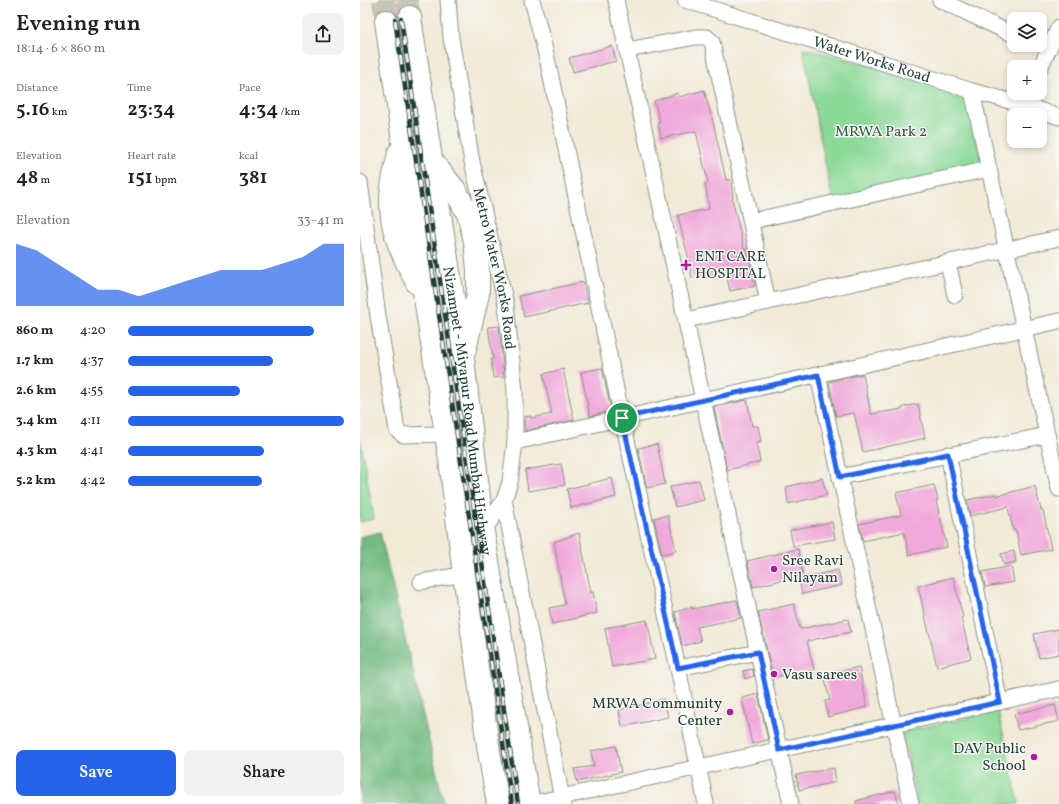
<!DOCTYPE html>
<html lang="en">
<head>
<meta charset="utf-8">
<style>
  body { margin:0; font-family:Vollkorn,serif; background:#f2f2f2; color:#222; height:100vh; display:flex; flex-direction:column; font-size:15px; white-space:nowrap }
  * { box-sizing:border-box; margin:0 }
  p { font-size:13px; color:#767676 }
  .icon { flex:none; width:22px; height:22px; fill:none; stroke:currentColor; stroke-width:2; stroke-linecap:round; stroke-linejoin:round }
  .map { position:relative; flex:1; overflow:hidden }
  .details { display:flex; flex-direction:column; background:#fff; width:360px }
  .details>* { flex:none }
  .fabs { position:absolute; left:647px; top:12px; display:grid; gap:8px }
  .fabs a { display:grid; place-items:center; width:40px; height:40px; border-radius:8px; background:#fff; box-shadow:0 2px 6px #0003; font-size:20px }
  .pin { position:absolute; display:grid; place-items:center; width:34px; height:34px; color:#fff; margin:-17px; border:2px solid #fff; border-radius:50%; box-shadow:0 1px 4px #0007 }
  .round { display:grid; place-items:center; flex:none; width:42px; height:42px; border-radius:8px; background:#f2f2f2 }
  .head { display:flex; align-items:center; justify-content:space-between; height:68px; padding:0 16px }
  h1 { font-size:22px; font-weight:600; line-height:30px }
  .stats { display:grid; grid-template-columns:repeat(3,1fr); gap:6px; height:68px; padding:4px 16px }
  .stats div { display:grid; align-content:center }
  .stats b { font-size:20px; font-weight:600 }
  .stats small { font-size:11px; font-weight:400 }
  .stats p { font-size:11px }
  .chart { height:112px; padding:8px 16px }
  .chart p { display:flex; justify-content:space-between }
  .chart svg { width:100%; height:72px; margin-top:4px; fill:#2563eb; opacity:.7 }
  .action { display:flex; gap:8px; margin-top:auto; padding:8px 16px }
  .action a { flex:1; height:46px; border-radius:8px; background:#2563eb; color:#fff; font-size:16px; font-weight:600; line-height:46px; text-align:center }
  .action a+a { background:#f2f2f2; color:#222 }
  ul { padding:0 16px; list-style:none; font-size:13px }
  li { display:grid; grid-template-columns:64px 48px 1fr; align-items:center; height:30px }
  li i { height:10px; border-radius:5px; background:#2563eb }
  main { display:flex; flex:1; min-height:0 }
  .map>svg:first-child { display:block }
  .green { fill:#8cda98; stroke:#568c66 }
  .forest { fill:#71ba80; stroke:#487c5a }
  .building { fill:#f1a9db }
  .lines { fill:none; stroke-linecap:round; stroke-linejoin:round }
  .highway-tunnel { stroke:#c8c7b6; stroke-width:22; stroke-dasharray:22 11; stroke-linecap:butt }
  .minor-casing { stroke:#889486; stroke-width:17 }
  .highway-casing { stroke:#889486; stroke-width:24 }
  .minor { stroke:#fff; stroke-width:15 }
  .highway { stroke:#fff; stroke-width:22 }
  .rail-casing { stroke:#1f3d34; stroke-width:4.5 }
  .rail { stroke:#f6f6f2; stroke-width:3; stroke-dasharray:9; stroke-linecap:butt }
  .route-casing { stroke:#fff; stroke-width:8 }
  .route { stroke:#2563eb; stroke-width:5 }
  .poi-dot { fill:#b5179e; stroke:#f6f6f2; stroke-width:1.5 }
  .labels { text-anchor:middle; stroke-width:3; stroke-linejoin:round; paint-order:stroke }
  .street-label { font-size:15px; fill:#1f3d34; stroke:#f6f6f2 }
  .park-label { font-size:15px; fill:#355c48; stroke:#f6f6f2 }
  .poi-label { font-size:15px; fill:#1f3d34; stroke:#f6f6f2; text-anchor:start }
</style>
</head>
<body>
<main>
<section class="details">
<div class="head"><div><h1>Evening run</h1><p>18:14 · 6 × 860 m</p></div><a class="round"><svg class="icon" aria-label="share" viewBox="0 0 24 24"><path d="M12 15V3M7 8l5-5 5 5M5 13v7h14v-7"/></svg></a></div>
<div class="stats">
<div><p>Distance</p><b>5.16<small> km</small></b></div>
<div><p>Time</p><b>23:34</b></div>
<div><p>Pace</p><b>4:34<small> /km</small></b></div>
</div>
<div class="stats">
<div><p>Elevation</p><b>48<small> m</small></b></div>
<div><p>Heart rate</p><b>151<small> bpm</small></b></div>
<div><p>kcal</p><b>381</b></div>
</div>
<div class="chart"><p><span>Elevation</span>33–41 m</p>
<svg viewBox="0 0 160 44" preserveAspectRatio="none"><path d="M0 44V6L10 10L20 18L30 26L40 34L50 34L60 38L70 34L80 30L90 26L100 22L110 22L120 22L130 18L140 14L150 6L160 6V44z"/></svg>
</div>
<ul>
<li><b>860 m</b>4:20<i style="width:86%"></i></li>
<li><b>1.7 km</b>4:37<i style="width:67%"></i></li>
<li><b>2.6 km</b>4:55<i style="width:52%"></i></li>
<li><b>3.4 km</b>4:11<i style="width:100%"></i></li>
<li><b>4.3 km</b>4:41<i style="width:63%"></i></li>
<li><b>5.2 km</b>4:42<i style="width:62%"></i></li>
</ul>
<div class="action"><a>Save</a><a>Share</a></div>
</section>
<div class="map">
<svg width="699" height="804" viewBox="0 0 699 804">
  <rect width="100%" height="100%" fill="#f6f6f2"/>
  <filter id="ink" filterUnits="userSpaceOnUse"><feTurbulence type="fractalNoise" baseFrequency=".025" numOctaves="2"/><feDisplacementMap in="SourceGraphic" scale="8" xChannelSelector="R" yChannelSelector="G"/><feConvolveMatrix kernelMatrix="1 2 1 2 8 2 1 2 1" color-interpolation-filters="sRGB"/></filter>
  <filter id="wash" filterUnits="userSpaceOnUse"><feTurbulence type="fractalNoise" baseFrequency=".012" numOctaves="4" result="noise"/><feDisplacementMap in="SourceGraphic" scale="16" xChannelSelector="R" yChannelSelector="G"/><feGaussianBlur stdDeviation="0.9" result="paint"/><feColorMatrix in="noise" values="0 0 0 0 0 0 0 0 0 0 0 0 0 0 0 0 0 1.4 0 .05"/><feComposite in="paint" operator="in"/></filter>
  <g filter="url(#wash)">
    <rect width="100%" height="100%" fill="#f2ead7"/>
    <g class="green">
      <polygon points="443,48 610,91 622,171 473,203"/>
      <polygon points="0,438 14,519 0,522"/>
      <polygon points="638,711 659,804 558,804 542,732"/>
    </g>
    <polygon class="forest" points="20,532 84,804 0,804 0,537"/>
    <g id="blocks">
      <g class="building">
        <polygon points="19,0 52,0 53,5 48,5 43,7 39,12 38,17 36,13 30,9 25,9 20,10"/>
        <polygon points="252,46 256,61 213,72 209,58"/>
        <polygon points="344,90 353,122 366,180 371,180 373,198 372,198 384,249 387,249 395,286 370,291 366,273 332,278 328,256 321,229 318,215 349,209 345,183 348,183 336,131 301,138 298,122 300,122 294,101 318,93 319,97"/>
        <polygon points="223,282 228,303 164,317 159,296"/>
        <polygon points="139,326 144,377 133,378 131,359 133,359 128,327"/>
        <polygon points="242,368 251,411 230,416 221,372"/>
        <polygon points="203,369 214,420 165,431 164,417 171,416 171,418 192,414 183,374"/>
        <polygon points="503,374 511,414 543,409 543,407 558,404 565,438 503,452 494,413 476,416 469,382"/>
        <polygon points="387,400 392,426 398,426 401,441 396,442 400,462 367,470 354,407"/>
        <polygon points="297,444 305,484 287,488 278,448"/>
        <polygon points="201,464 205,485 168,491 165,470"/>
        <polygon points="252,478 256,497 211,508 207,489"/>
        <polygon points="462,478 467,495 428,504 426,487"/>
        <polygon points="339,480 344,500 315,507 310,487"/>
        <polygon points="574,485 578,500 576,501 587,547 549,555 544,532 503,541 499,524 541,515 536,493"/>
        <polygon points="675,486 681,510 683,510 691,549 661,555 656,530 653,530 648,507 610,516 607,500 636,494 636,496"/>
        <polygon points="308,515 316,551 302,554 294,518"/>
        <polygon points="472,522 475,539 433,546 430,530"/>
        <polygon points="219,533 231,593 233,592 237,613 192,624 189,608 205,605 194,542"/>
        <polygon points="438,549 443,575 393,587 387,561"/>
        <polygon points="654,551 656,562 644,565 641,554"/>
        <polygon points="651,566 654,582 625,587 622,572"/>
        <polygon points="478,570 482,585 442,594 439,579"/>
        <polygon points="593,577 603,617 601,618 611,658 577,667 558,586"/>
        <polygon points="377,600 381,618 337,627 341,641 322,646 315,612 332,607 332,609"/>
        <polygon points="434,604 440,629 488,619 491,632 447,641 454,670 413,677 398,612"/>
        <polygon points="287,620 295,659 252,667 245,628"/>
        <polygon points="699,629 699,654 679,658 674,634"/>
        <polygon points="499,667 507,707 468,717 465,701 470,700 464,675"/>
        <polygon points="392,669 394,676 385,679 383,671"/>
        <polygon points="398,694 408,740 392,744 382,698"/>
        <polygon points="304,699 308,717 262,727 259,710"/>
        <polygon points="695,705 699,721 658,730 654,714"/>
        <polygon points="256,746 261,772 217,782 214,769 234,766 231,751"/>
        <polygon points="474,768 476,782 439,790 436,775"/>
        <polygon points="535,791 539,804 496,804 496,801"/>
      </g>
    </g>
  </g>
  <g filter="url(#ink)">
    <use href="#blocks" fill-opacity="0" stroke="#889486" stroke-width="1"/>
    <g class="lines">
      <g class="highway-tunnel">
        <polyline points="23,0 26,21"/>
        <polyline points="47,0 50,17"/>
      </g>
      <g class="minor-casing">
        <g id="minor">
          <path id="s1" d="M88 0 91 38 112 162 146 304 155 391V442L150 482 144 500 123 532"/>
          <polyline points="172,0 187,58 262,418 318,668 346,804"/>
          <polyline points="256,0 431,804"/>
          <path id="s2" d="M325 0 612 91 665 105 699 117"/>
          <polyline points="580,0 654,35"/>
          <polyline points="267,50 336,37 347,37 352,42 408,302"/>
          <polyline points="680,68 699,27"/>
          <polyline points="612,91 699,489"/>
          <polyline points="0,182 18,316 37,430 43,435 86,434"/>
          <polyline points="391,221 629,169"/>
          <polyline points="588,262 595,295"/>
          <polyline points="326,320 699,238"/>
          <polyline points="458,375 551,804"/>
          <polyline points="155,442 699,321"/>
          <polyline points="588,454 640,702"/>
          <polyline points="480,477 687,435"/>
          <polyline points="144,500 203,804"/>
          <polyline points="61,582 104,574"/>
          <polyline points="318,668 398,652"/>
          <polyline points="169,804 699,689"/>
        </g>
      </g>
      <g class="highway-casing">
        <g id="highway">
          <path id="s3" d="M50 17 71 159 103 359 123 532 169 804"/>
          <polyline points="26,21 65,298 90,460 104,574 129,752 138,804"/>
          <path d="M39 153C36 168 31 184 31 199 30 231 43 255 57 283"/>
          <polyline points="71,160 95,190 108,214 115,241 118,270 118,294 105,349"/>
        </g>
      </g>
      <use href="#minor" class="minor"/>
      <use href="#highway" class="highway"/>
      <g class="rail-casing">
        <g id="rail">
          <polyline points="41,19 158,804"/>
          <polyline points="35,20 152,804"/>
        </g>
      </g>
      <use href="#rail" class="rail"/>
    </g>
  </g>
  <g class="lines" filter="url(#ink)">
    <g class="route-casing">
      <polygon id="route" points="458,375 480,477 588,454 640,702 419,750 398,652 318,668 262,418"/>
    </g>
    <use href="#route" class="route"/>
  </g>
  <g class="poi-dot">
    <path d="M324 259h4v4h4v4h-4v4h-4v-4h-4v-4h4z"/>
    <circle cx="414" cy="569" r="4"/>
    <circle cx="414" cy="674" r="4"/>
    <circle cx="370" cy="712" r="4"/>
    <circle cx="674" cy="757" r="4"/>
  </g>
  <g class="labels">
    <g class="street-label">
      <text dy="5" stroke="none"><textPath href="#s2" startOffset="196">Water Works Road</textPath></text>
      <text dy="5" stroke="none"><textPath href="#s1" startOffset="273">Metro Water Works Road</textPath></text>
      <text dy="5" stroke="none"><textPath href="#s3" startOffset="398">Nizampet - Miyapur Road Mumbai Highway</textPath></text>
    </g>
    <g class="park-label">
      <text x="521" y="136">MRWA Park 2</text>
    </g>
    <g class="poi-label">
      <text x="335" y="261">ENT CARE<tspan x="335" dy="17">HOSPITAL</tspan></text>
      <text x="422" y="565">Sree Ravi<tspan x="422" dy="17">Nilayam</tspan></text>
      <text x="422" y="679">Vasu sarees</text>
      <text x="362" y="708" text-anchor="end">MRWA Community<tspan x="362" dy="17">Center</tspan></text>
      <text x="666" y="753" text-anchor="end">DAV Public<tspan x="666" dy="17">School</tspan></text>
    </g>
  </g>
</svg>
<div class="fabs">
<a><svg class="icon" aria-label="layers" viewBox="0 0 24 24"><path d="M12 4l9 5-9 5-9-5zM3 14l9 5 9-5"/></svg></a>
<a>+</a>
<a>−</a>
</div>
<div class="pin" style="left:262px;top:418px;background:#1e9e55"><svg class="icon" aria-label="arrive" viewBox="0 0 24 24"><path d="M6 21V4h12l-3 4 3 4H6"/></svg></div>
</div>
</main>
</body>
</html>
